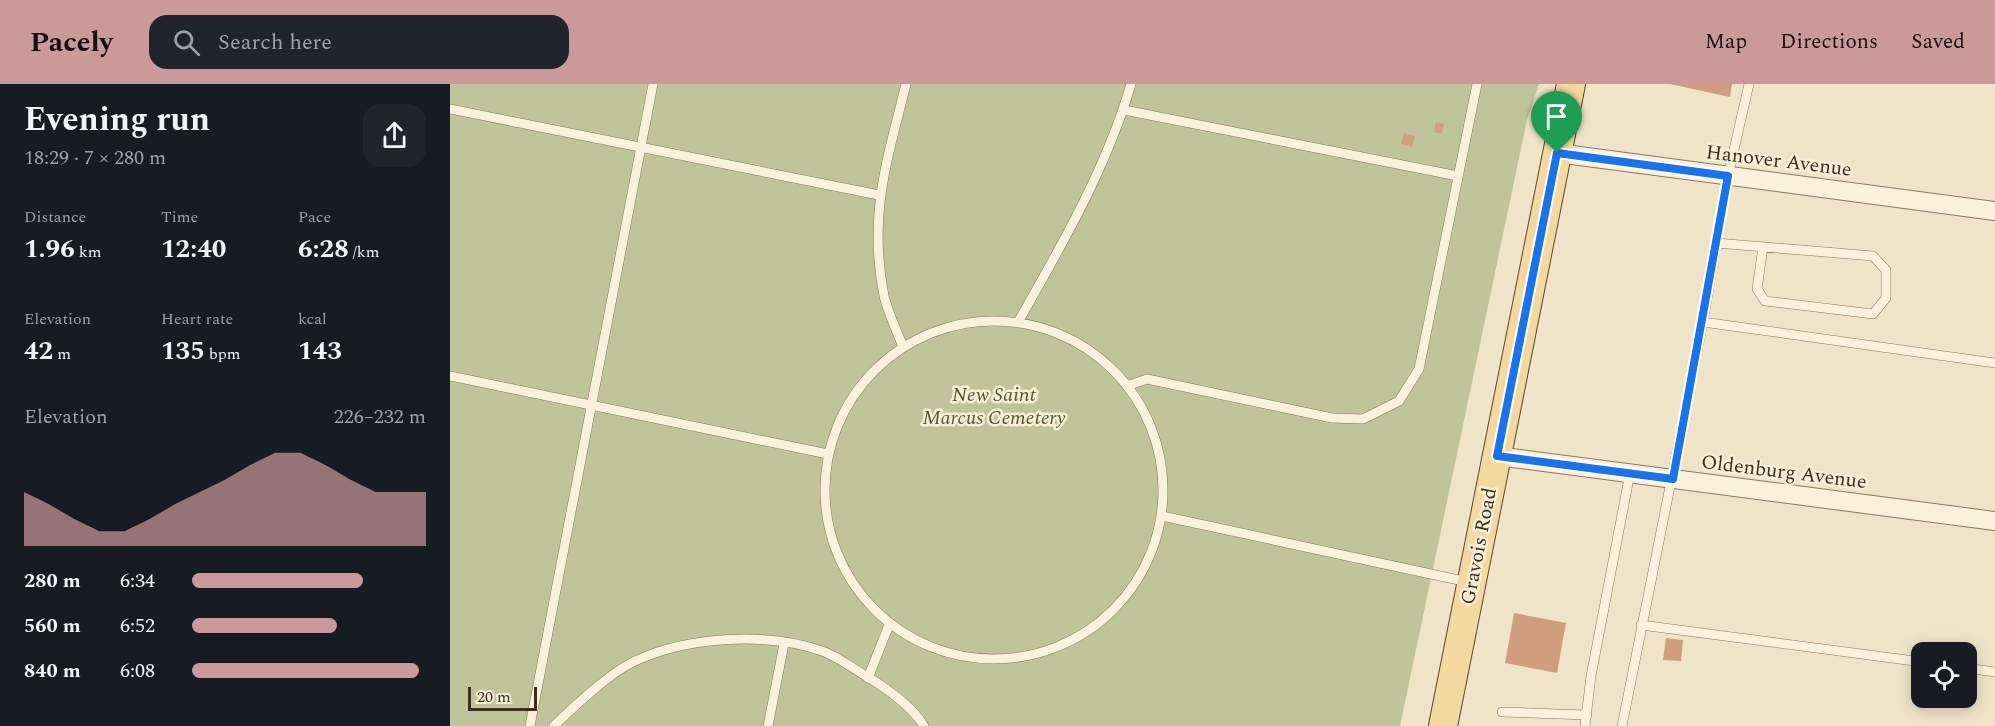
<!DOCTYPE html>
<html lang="en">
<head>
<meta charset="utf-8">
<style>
  body { margin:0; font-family:Spectral,serif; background:#20242c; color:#f1f3f6; height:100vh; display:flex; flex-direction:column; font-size:22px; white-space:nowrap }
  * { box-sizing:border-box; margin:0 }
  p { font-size:20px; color:#9ea1a6 }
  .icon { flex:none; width:33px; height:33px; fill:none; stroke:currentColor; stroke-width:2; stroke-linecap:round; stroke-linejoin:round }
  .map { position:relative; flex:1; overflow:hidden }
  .drawer { display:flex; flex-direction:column; background:#171b24; width:450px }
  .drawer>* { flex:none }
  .buttons { position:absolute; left:1461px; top:558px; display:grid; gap:12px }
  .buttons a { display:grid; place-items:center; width:66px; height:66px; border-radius:12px; background:#171b24; box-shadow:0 3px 15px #0003; font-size:30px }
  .scale { position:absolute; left:18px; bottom:15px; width:69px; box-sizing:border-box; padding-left:6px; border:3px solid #3d2e20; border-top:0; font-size:16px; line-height:21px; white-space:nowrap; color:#3d2e20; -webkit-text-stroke:4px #f7eed8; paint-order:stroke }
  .pin { position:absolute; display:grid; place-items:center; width:51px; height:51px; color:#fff; margin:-62px -26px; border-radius:50% 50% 50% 0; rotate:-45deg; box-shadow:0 0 6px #0007 }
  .pin .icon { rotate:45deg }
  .round { display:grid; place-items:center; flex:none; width:63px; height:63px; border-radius:18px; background:#20242c }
  .overview { display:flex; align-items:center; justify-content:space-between; height:102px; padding:0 24px }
  h1 { font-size:33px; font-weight:700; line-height:45px }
  .figures { display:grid; grid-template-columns:repeat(3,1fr); gap:9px; height:102px; padding:6px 24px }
  .figures div { display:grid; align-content:center }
  .figures b { font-size:26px; font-weight:700 }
  .figures small { font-size:16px; font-weight:400 }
  .figures p { font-size:16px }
  .chart { height:168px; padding:12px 24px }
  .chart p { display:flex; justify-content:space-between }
  .chart svg { width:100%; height:108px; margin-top:6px; fill:#cc999b; opacity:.7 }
  ul { padding:0 24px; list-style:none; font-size:20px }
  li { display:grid; grid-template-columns:96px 72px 1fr; align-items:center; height:45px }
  li i { height:15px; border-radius:8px; background:#cc999b }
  header { display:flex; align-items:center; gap:36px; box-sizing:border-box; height:84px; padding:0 30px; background:#cc999b; color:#111 }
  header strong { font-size:28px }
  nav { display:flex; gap:33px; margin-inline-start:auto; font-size:21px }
  .search { width:420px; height:54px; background:#20242c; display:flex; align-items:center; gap:15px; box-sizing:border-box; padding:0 21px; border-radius:18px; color:#9ea1a6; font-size:22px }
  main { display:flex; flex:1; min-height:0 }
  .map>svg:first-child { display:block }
  .cemetery { fill:#bfc49a }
  .building { fill:#cf9f7d }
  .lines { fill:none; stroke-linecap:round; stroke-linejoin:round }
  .lane-casing { stroke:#8d765c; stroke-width:10 }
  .street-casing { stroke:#8d765c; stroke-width:20 }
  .primary-casing { stroke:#5b4430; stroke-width:30 }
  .lane { stroke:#faf1dc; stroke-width:9 }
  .street { stroke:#faf1dc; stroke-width:18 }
  .primary { stroke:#f3d9a0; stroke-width:28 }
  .route-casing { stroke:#fff; stroke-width:12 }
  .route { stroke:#1a73e8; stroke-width:8 }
  .labels { text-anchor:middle; stroke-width:5; stroke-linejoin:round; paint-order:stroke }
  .street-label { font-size:20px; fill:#3d2e20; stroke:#f7eed8 }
  .park-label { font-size:20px; font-style:italic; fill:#4d5a26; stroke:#f7eed8 }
</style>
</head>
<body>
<header>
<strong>Pacely</strong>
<div class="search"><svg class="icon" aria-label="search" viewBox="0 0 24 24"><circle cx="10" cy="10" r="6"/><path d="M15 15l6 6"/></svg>Search here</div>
<nav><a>Map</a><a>Directions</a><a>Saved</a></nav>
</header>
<main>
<section class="drawer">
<div class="overview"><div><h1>Evening run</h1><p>18:29 · 7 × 280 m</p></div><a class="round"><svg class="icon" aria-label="share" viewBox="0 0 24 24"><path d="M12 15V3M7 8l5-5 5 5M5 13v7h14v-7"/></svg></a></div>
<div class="figures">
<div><p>Distance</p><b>1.96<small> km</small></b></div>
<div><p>Time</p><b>12:40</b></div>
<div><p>Pace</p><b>6:28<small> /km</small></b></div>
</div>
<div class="figures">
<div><p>Elevation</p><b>42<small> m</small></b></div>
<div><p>Heart rate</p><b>135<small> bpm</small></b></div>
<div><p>kcal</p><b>143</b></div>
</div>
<div class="chart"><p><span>Elevation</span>226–232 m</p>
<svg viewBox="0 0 160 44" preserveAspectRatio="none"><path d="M0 44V22L10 27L20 33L30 38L40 38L50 33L60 27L70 22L80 17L90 11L100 6L110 6L120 11L130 17L140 22L150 22L160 22V44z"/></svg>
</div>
<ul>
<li><b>280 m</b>6:34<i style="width:73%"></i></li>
<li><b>560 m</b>6:52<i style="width:62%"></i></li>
<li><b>840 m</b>6:08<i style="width:97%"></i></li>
</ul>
</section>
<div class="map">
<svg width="1545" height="642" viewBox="0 0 1545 642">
  <rect width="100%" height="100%" fill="#f0e4c8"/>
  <polygon class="cemetery" points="0,0 1089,0 1077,36 950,642 0,642"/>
  <g class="building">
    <polygon points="1220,0 1282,0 1280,13"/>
    <polygon points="986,38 994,40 992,49 984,48"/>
    <polygon points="954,49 965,52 962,63 951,60"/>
    <polygon points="1064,529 1116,539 1107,589 1055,579"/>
    <polygon points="1216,554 1233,556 1231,577 1213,576"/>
  </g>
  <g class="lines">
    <g class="lane-casing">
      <g id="lane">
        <polyline points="0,25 429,111"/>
        <polyline points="674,26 1008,92"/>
        <polyline points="1266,159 1423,172 1436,186 1436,214 1423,230 1315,217 1307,205 1313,163"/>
        <circle cx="544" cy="406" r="169"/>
        <path d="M568 238C611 163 657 83 681 0"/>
        <polyline points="1253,238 1545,279"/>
        <path d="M453 263C447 247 438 229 434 212 418 131 437 77 456 0"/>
        <polyline points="0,292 378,370"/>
        <polyline points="677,302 697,295 882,334 913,335 949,317 969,285 1027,0"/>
        <polyline points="712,432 1018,498"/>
        <polyline points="1191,541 1472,578"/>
        <polyline points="1516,584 1545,588"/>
        <polyline points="418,594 439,541"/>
        <polyline points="1052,628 1137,631"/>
        <polyline points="80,642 203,0"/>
        <path d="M104 642C123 623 161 588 185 577 239 552 317 548 372 567 387 572 402 584 416 592 436 604 461 621 474 642"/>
        <polyline points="318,642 334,560"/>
        <polyline points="1135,642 1141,592 1180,389"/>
        <polyline points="1172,642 1253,238 1278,92 1299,0"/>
      </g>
    </g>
    <g class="street-casing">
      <g id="street">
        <polyline points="1107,69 1545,127"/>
        <polyline points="1047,372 1545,437"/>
      </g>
    </g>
    <g class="primary-casing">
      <polyline id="primary" points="993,642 1121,0"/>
    </g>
    <use href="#lane" class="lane"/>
    <use href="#street" class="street"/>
    <use href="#primary" class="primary"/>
  </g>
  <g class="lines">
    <g class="route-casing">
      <polygon id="route" points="1107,69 1278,92 1223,395 1047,372"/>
    </g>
    <use href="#route" class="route"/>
  </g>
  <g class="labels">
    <g class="street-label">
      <text transform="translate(1329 76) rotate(7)" y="7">Hanover Avenue</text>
      <text transform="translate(1334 387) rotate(7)" y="7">Oldenburg Avenue</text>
      <text transform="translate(1028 462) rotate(-79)" y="7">Gravois Road</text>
    </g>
    <g class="park-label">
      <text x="544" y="317">New Saint<tspan x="544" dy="23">Marcus Cemetery</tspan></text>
    </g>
  </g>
</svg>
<div class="buttons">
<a><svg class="icon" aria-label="locate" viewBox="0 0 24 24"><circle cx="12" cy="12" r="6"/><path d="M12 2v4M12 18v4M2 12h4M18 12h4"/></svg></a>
</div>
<div class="scale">20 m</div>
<div class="pin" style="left:1107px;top:69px;background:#1e9e55"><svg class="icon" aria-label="arrive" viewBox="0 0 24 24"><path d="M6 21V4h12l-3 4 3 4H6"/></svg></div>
</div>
</main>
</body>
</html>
